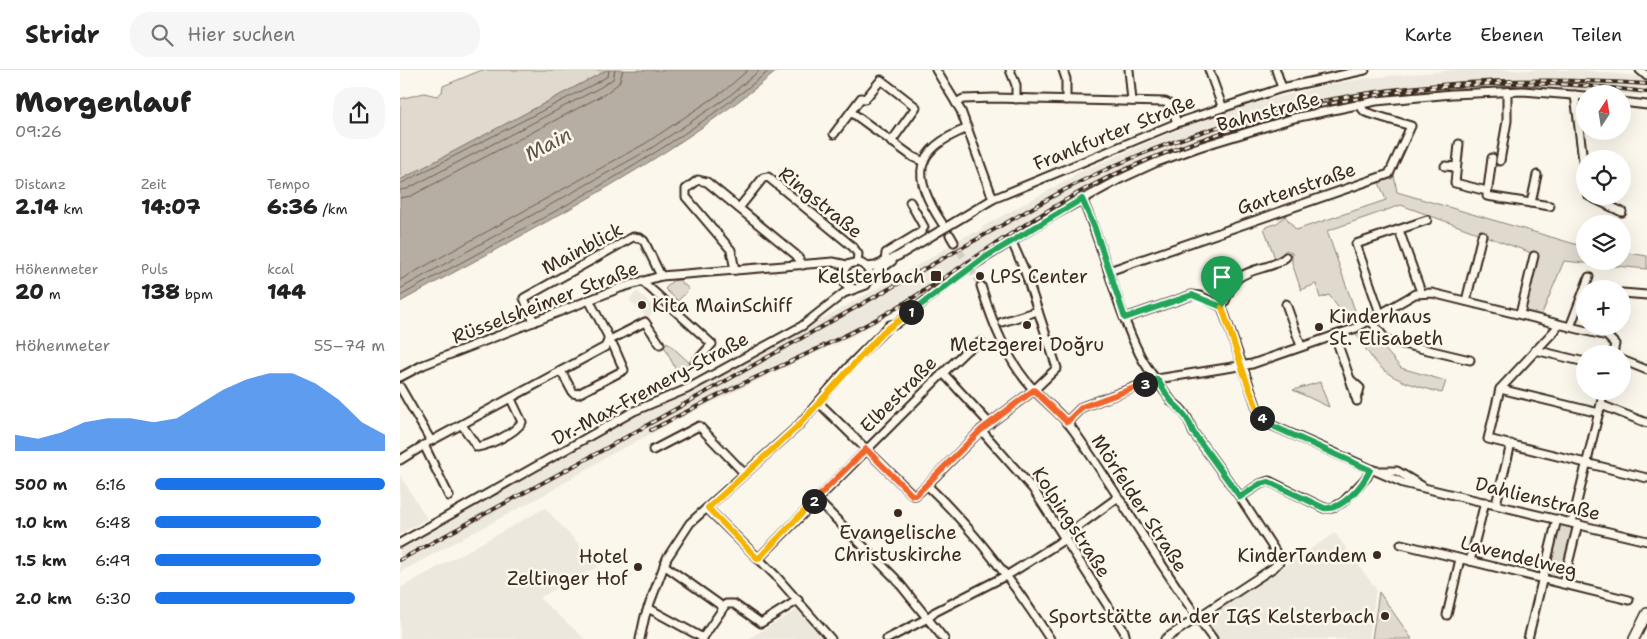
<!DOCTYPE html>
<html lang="de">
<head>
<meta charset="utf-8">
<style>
  body { margin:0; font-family:"Shantell Sans",sans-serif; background:#f6f6f6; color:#222; height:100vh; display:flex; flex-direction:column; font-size:19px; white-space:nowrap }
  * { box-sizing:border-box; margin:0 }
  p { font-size:16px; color:#767676 }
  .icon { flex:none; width:28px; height:28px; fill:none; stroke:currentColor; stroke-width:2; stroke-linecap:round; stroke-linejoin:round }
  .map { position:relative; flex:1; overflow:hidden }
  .sheet { display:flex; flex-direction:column; background:#fff; width:400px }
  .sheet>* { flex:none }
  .needle { width:32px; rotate:12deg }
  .fabs { position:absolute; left:1176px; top:15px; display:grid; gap:10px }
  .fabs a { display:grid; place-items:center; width:55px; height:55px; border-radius:50%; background:#fff; box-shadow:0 5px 20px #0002; font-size:25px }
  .pin { position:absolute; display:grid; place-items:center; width:42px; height:42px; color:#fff; margin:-51px -21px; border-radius:50% 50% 50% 0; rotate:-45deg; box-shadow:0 0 5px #0007 }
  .pin .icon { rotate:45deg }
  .km { position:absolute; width:25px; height:25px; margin:-12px; border-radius:50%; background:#222; color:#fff; font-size:14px; line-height:25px; text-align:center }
  .round { display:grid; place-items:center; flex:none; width:52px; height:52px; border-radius:20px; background:#f6f6f6 }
  .overview { display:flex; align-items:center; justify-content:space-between; height:85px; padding:0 15px }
  h1 { font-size:28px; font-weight:800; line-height:38px }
  .figures { display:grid; grid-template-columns:repeat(3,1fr); gap:8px; height:85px; padding:5px 15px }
  .figures div { display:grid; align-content:center }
  .figures b { font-size:21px; font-weight:800 }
  .figures small { font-size:14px; font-weight:400 }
  .figures p { font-size:14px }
  .chart { height:140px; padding:10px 15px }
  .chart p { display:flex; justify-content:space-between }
  .chart svg { width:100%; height:90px; margin-top:5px; fill:#1a73e8; opacity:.7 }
  ul { padding:0 15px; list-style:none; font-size:16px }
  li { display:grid; grid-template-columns:80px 60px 1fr; align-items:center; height:38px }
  li i { height:12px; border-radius:6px; background:#1a73e8 }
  header { display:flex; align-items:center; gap:30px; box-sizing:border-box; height:70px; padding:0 25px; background:#fff; border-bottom:1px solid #e0e0e0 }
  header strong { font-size:24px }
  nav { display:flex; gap:28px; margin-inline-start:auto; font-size:18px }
  .search { width:350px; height:45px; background:#f6f6f6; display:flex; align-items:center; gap:12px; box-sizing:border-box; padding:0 18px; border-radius:20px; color:#767676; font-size:19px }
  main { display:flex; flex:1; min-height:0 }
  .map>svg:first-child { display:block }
  .built { fill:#ede8dd }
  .green { fill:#dfd9ce; stroke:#8d8276 }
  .water { fill:#b6aea2; stroke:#85796d }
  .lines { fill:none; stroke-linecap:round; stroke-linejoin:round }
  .shore { stroke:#6c5f53; stroke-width:1 }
  .minor-tunnel { stroke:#d5cec3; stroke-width:7; stroke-dasharray:7 3.5; stroke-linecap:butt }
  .minor-casing { stroke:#3b2a1e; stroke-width:11 }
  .major-casing { stroke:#3b2a1e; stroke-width:12 }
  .minor { stroke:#fbf7ec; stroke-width:7 }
  .major { stroke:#fbf7ec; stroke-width:9 }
  .rail-casing { stroke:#3b2a1e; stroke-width:4 }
  .rail { stroke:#fbf7ec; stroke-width:2; stroke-dasharray:5.5; stroke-linecap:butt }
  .split-1-casing { stroke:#fff; stroke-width:10 }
  .split-2-casing { stroke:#fff; stroke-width:10 }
  .split-3-casing { stroke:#fff; stroke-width:10 }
  .split-4-casing { stroke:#fff; stroke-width:10 }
  .split-5-casing { stroke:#fff; stroke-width:10 }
  .split-1 { stroke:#22a559; stroke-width:6 }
  .split-2 { stroke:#f5b400; stroke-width:6 }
  .split-3 { stroke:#f0652b; stroke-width:6 }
  .split-4 { stroke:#22a559; stroke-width:6 }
  .split-5 { stroke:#f5b400; stroke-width:6 }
  .poi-dot { fill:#3b2a1e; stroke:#fbf7ec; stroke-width:2 }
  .labels { text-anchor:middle; stroke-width:5; stroke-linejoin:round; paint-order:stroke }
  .street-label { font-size:19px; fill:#3b2a1e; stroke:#fbf7ec }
  .poi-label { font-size:19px; fill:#3b2a1e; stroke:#fbf7ec; text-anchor:end }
  .water-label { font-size:20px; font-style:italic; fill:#605246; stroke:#fbf7ec }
</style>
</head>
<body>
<header>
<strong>Stridr</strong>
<div class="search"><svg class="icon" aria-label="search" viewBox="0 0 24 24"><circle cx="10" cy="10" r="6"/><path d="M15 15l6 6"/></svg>Hier suchen</div>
<nav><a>Karte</a><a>Ebenen</a><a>Teilen</a></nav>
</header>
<main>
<section class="sheet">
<div class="overview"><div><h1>Morgenlauf</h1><p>09:26</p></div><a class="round"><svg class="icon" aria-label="share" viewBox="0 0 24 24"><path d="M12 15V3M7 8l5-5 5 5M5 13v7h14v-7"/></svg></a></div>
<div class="figures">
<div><p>Distanz</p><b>2.14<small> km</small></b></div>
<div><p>Zeit</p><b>14:07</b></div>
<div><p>Tempo</p><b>6:36<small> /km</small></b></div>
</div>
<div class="figures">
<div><p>Höhenmeter</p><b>20<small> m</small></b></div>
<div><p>Puls</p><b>138<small> bpm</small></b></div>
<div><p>kcal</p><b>144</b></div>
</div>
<div class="chart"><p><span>Höhenmeter</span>55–74 m</p>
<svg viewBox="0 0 160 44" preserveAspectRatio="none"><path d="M0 44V36L10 38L20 35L30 30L40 28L50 28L60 30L70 28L80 21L90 14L100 9L110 6L120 6L130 11L140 19L150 30L160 36V44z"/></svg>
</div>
<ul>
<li><b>500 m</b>6:16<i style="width:100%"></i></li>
<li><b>1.0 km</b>6:48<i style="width:72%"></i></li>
<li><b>1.5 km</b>6:49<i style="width:72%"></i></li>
<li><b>2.0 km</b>6:30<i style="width:87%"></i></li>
</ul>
</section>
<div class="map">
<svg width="1247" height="569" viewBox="0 0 1247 569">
  <rect width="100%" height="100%" fill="#fbf7ec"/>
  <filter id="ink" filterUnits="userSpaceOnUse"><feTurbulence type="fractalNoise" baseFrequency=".02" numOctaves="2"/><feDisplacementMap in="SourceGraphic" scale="10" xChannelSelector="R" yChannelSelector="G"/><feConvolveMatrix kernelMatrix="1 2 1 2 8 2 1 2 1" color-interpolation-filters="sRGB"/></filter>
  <g filter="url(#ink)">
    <g class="built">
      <polygon points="1056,0 1181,0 1247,7 1247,26 1170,19 1109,18 1070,18 1002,24 939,33 896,44 790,76 721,104 669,131 478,252 436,275 432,275 297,340 208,386 151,421 0,502 0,477 238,341 296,318 371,278 532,187 561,168 583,159 582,157 673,107 673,105 798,51 866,30 932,14 969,8"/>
      <polygon points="237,221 256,239 248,248 229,230"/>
      <polygon points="0,405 27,449 0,464"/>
      <polygon points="145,438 199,496 139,528 185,569 0,569 0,518"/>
      <polygon points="935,463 976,519 969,569 818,569 803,549"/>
      <polygon points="400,538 426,569 348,569"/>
    </g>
    <g class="green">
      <polygon points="82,0 207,0 0,110 0,29 24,23 37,26 42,22 43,16"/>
      <polygon points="994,105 997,122 1185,177 1185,191 1222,191 1223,182 1247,186 1247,199 1164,191 1141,246 1124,241 1137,185 1001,135 927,161 959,252 951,255 929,225 920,228 916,214 901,220 892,193 892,183 886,180 876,191 864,158 877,153 885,146 896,160 986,130 978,110"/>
      <polygon points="279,210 289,219 278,231 265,219 272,211"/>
      <path d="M966 257 1001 298 1046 311 1042 323C992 309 982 308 955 262Z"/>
      <polygon points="267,272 293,296 278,304 264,276"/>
      <polygon points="920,312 929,337 893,320"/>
      <polygon points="1154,451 1179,457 1165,512 1140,506"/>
      <polygon points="979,522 1012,569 972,569"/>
    </g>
    <path class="water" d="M207 0H378C264 95 129 160 0 232V110Z"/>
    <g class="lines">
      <g class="shore">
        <polyline points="0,114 198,12 208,6 209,0"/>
        <polyline points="0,120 7,119 201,17 213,9 215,0"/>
        <polyline points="0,128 11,126 205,24 219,13 223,0"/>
        <polyline points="0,210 246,73 324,21 348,0"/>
        <polyline points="0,219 250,79 328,27 360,0"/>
        <path d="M0 226C125 156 260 92 370 0"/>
      </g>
      <polyline class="minor-tunnel" points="554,172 581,216"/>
      <g class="minor-casing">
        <g id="minor">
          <polyline points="536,0 561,41 593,129"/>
          <polyline points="610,0 616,15 616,29"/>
          <polyline points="663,0 666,9 666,30"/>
          <polyline points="729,0 732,31"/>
          <polyline points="809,0 822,36"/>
          <polyline points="876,0 882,18"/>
          <polyline points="1240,0 1247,6"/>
          <polyline points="1175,25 1185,107"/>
          <polyline points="1222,32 1247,35"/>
          <polyline points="556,33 563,29 594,28 765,32 771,35 777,53"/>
          <polyline points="451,42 513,87 524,92"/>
          <polyline points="434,64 461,28 465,29 481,10 516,37 491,72"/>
          <polyline points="1059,74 1055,113 1087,121"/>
          <polyline points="1092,88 1087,126 1131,133 1137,105"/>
          <polyline points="1100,91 1107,51 1107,22"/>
          <polyline points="1045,96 1056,97"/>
          <polyline points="1189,126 1222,142"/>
          <path d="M682 129C705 179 715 235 740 285 748 301 762 317 772 332 784 339 789 350 793 362L840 427 877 484 879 492 873 498 765 569"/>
          <polyline points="1131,133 1150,136"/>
          <polyline points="339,138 363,108 368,107 453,177 458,184 457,192"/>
          <path d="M542 153C511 106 512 80 568 58"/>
          <polyline points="999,160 1021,222"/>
          <polyline points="550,165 554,172"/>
          <path d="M886 187C873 199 851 197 837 209 830 216 827 228 822 237L858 341 869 354 1003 413 1247 471"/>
          <polyline points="485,192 486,183 521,162 524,157 510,132"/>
          <polyline points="466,197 475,196 498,186 593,129 777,53 882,18 965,0"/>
          <polyline points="335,200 331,180 286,127 286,119 298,110 307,112 396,185 403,195"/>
          <polyline points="709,201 989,104 1011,56 965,42 958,34"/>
          <polyline points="469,208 492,191"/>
          <polyline points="242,211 312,274 295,293"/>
          <path d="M581 216C593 254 607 291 634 320 647 334 663 345 674 361 722 429 763 502 813 569"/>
          <polyline points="1222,223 1247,225"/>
          <polyline points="1066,231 1082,165"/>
          <polyline points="886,234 901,276"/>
          <polyline points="1120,244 1134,186"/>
          <polyline points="981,246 956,174 1027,150"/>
          <polyline points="725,248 792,225 800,226 822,237"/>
          <polyline points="971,251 986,270 1070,290"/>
          <polyline points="134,252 124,228 233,167 240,168 244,171 261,206"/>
          <polyline points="602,252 638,241"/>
          <polyline points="1157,254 1156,259 1100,319 1088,369 1247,408"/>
          <polyline points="1170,257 1189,207"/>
          <polyline points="935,266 950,309 960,318 958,325 955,326"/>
          <polyline points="1135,280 1185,292"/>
          <polyline points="1222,290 1247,300"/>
          <polyline points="161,301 173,323 178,324 224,300 214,277 208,271 245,252 260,274"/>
          <polyline points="543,303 590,354"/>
          <polyline points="0,307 23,295 220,218 261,206 433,192 447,195"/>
          <polyline points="950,309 957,331"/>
          <polyline points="0,317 31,371 205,277 208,271 208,266 189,230"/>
          <polyline points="1100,319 1199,343"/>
          <path d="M419 333 513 425H516L527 415C575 461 614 513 650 569"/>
          <polyline points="1201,335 1247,353"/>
          <polyline points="667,352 682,337 757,309 852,294 956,258 1015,224 1032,223 1207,266 1215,274 1213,284"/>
          <path d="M62 355 77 377C90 375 115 363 122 352L111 329"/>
          <polyline points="581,360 633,419 724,561 726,569"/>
          <polyline points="24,375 49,426"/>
          <polyline points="253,380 299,356 344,403"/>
          <polyline points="0,390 26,374"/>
          <polyline points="977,401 997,401 1022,416"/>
          <polyline points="527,415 581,360 634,320 657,298 624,199 612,172"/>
          <polyline points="840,427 860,414 869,411 924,438 932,438 943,432 967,407 970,400"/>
          <polyline points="416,429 495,508 544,569"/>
          <polyline points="1096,434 1111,374"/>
          <polyline points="308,439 376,506 431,569"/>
          <polyline points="1172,453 1204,321"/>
          <path d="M0 473 234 341 287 319 402 256 444 223 466 215C473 205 469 195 457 192L447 195 442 205 445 214 454 219"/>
          <polyline points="1001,474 1229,530"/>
          <polyline points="358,489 543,303 567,280 581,272"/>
          <polyline points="1070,491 1085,432"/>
          <polyline points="264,495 323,537"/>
          <polyline points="1163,514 1178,454"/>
          <polyline points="248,538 303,568"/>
          <polyline points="1047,545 1060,489"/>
          <polyline points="240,569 245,546 267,488 290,453 398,356 450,295 490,255 496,254 556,206 645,150 720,109 757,92 799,77 894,48 976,31 1052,24 1123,21 1185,26"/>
          <polyline points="302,569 326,534 334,534 361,553 398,530"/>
          <polyline points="487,569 528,548 535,542 611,503 665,469 669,463 717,428"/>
          <polyline points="1128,569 1157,449"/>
        </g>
      </g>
      <g class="major-casing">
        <polyline id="major" points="1234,569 1247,543"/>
      </g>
      <use href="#minor" class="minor"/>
      <use href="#major" class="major"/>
      <g class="rail-casing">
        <g id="rail">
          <path d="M251 360C283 344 315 326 348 311 393 290 440 270 484 245 556 204 621 152 695 114 734 94 774 79 815 65 955 18 1101 2 1247 22"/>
          <path d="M0 490 203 380 666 119C845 26 1047 0 1247 14"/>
        </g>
      </g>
      <use href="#rail" class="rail"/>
    </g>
  </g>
  <g class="lines" filter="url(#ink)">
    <g class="split-1-casing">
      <polyline id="split-1" points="511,242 584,188 682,129 694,156 725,248 792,225 822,237"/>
    </g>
    <g class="split-2-casing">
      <polyline id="split-2" points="414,431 358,489 308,438 398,356 483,262 511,242"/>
    </g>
    <g class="split-3-casing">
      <polyline id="split-3" points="414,431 466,379 512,425 516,425 581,360 634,320 667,352 682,337 745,314"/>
    </g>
    <g class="split-4-casing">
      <path id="split-4" d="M745 314 757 309C762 316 767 327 773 333 783 341 789 349 793 362L840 427 860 414 869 412 924 438C942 441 963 415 970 400L875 357 862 348"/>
    </g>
    <g class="split-5-casing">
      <polyline id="split-5" points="822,237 844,304 858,341 862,348"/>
    </g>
    <use href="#split-1" class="split-1"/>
    <use href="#split-2" class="split-2"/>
    <use href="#split-3" class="split-3"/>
    <use href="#split-4" class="split-4"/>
    <use href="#split-5" class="split-5"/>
  </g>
  <g class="poi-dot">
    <rect x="530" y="200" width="12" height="12" rx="2.5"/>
    <circle cx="580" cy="206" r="5"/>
    <circle cx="242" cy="235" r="5"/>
    <circle cx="627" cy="255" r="5"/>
    <circle cx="919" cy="257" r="5"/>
    <circle cx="498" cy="443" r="5"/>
    <circle cx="977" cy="485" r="5"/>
    <circle cx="238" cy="497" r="5"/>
    <circle cx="985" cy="546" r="5"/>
  </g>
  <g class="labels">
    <g class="street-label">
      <text transform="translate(868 41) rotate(-15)" y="7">Bahnstraße</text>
      <text transform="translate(714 62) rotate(-22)" y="7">Frankfurter Straße</text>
      <text transform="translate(896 118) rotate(-19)" y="7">Gartenstraße</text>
      <text transform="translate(421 132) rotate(39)" y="7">Ringstraße</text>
      <text transform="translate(182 178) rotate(-28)" y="7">Mainblick</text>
      <text transform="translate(145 232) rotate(-21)" y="7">Rüsselsheimer Straße</text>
      <text transform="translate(250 318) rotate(-28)" y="7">Dr.-Max-Fremery-Straße</text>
      <text transform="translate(498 324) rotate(-45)" y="7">Elbestraße</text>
      <text transform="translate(1138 428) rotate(14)" y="7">Dahlienstraße</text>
      <text transform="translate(740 433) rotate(57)" y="7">Mörfelder Straße</text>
      <text transform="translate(672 452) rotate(57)" y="7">Kolpingstraße</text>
      <text transform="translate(1119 486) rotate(14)" y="7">Lavendelweg</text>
    </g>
    <g class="poi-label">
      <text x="525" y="213">Kelsterbach</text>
      <text x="590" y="213" text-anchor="start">LPS Center</text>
      <text x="252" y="242" text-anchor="start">Kita MainSchiff</text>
      <text x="929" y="253" text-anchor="start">Kinderhaus<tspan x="929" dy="22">St. Elisabeth</tspan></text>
      <text x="627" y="281" text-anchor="middle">Metzgerei Doğru</text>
      <text x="498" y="469" text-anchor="middle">Evangelische<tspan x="498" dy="22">Christuskirche</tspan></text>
      <text x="967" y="492">KinderTandem</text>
      <text x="228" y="493">Hotel<tspan x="228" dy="22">Zeltinger Hof</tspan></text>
      <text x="975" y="553">Sportstätte an der IGS Kelsterbach</text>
    </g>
    <g class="water-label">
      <text transform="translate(148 74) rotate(-28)" y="7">Main</text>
    </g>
  </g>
</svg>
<div class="fabs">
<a><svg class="needle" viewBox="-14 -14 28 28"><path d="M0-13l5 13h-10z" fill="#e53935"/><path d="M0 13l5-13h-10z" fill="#767676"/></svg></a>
<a><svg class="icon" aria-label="locate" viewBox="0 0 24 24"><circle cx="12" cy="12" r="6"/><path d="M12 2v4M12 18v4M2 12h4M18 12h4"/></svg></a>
<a><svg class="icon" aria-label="layers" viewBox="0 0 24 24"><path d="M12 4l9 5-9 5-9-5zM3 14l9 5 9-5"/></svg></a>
<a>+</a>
<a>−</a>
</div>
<div class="pin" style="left:822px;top:237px;background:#1e9e55"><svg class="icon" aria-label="arrive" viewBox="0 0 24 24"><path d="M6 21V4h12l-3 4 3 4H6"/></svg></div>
<b class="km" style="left:511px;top:242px">1</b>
<b class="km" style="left:414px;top:431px">2</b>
<b class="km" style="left:745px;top:314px">3</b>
<b class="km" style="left:862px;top:348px">4</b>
</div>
</main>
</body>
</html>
